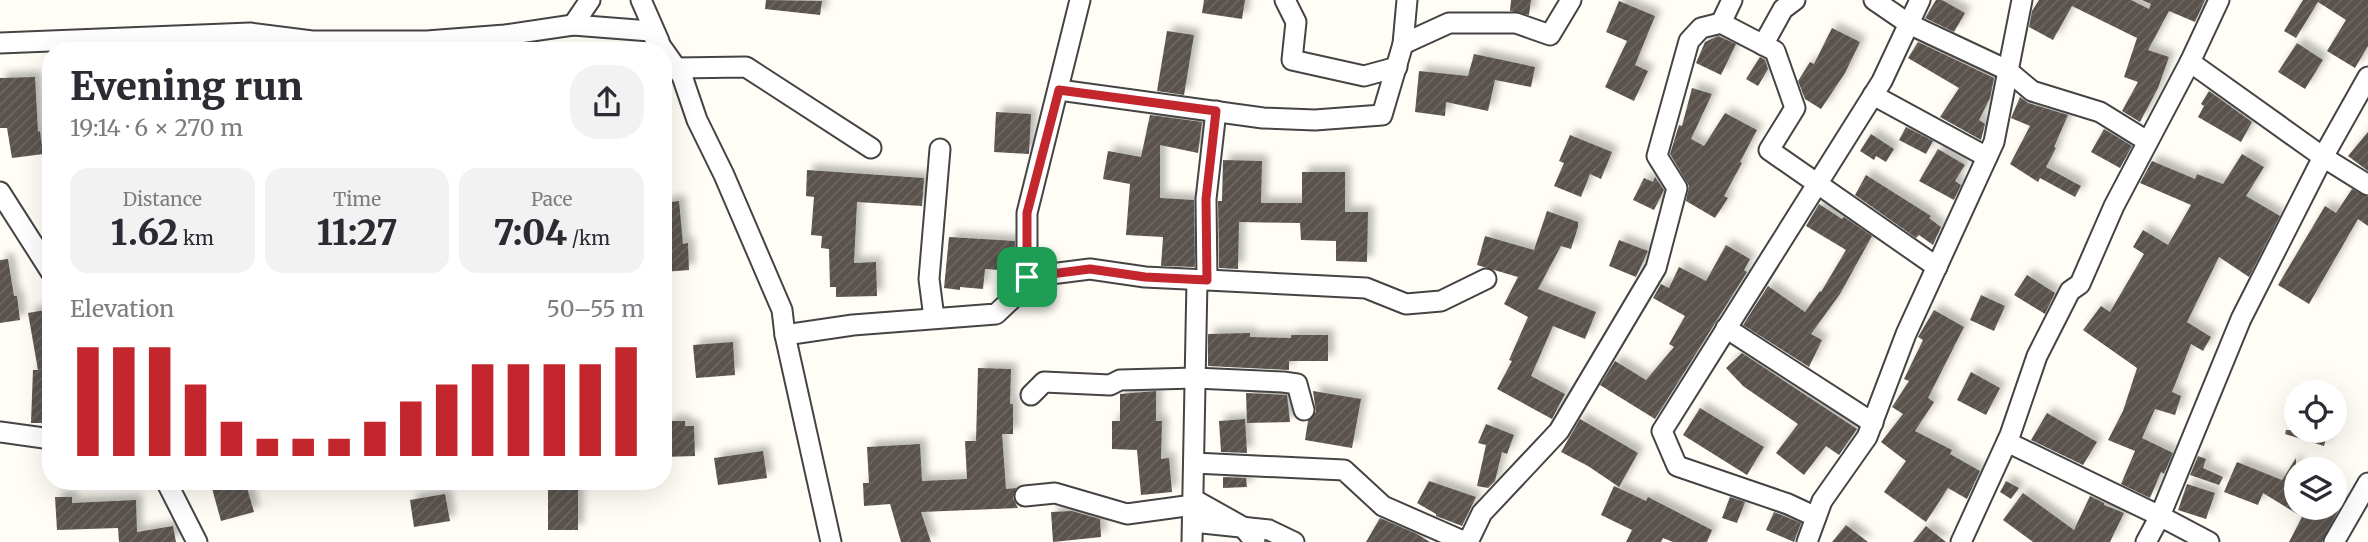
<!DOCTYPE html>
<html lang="en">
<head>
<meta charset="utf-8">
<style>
  body { margin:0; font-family:Merriweather,serif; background:#f2f2f3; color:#2b2b33; height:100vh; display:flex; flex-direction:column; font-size:26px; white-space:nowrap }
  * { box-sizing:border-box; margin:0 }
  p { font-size:23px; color:#7c7c81 }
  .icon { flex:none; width:38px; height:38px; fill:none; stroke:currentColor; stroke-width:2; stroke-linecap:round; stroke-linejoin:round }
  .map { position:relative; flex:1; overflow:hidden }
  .side { position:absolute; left:42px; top:42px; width:630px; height:448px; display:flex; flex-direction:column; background:#fff; border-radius:28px; box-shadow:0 7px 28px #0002 }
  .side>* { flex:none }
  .buttons { position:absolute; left:2284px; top:380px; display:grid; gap:14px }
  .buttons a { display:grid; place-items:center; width:63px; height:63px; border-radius:50%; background:#fff; box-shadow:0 7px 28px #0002; font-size:35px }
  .pin { position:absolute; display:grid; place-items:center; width:60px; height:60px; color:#fff; margin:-30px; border-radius:14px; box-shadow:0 4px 10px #0006 }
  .round { display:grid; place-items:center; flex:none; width:74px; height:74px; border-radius:28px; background:#f2f2f3 }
  .head { display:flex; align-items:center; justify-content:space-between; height:119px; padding:0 28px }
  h1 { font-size:38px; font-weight:800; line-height:52px }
  .figures { display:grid; grid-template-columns:repeat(3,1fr); gap:10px; height:119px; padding:7px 28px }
  .figures div { display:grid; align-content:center; border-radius:18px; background:#f2f2f3; text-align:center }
  .figures b { font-size:35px; font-weight:800 }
  .figures small { font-size:19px; font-weight:400 }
  .figures p { font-size:19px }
  .chart { height:196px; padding:14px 28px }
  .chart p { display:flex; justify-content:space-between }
  .chart svg { width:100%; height:126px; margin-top:7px; stroke:#c4262e; stroke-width:6 }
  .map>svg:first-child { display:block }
  .building { fill:url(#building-hatch); filter:url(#shadow) }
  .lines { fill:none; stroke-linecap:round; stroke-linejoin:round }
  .street-casing { stroke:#444; stroke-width:23 }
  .street { stroke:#fff; stroke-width:19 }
  .route-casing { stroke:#fff; stroke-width:14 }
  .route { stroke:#c4262e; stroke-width:9 }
</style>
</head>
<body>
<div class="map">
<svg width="2368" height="542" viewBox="0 0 2368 542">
  <defs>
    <pattern id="building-hatch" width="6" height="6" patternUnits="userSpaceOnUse" patternTransform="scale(1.75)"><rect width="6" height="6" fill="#5a524d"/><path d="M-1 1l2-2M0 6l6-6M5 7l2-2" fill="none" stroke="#6d6662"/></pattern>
    <filter id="shadow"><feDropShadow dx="6" dy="-6" stdDeviation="3.5" flood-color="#0004"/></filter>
  </defs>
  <rect width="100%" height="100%" fill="#fffdf5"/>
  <g class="building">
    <polygon points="766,0 822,1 820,15 765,9"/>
    <polygon points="1204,0 1245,0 1242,19 1202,13"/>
    <polygon points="1511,0 1531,0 1529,15 1510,11"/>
    <polygon points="1936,0 1942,0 1965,13 1954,32 1925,18"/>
    <polygon points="2039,0 2131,0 2149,9 2151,4 2142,0 2205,0 2195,22 2169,11 2148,50 2169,57 2158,88 2140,122 2122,111 2138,82 2124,77 2137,38 2072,6 2053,40 2029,27 2032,11"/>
    <polygon points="2303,0 2368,0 2368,46 2355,68 2327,51 2346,20 2318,2 2296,38 2284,31"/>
    <polygon points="1619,1 1655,16 1635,65 1648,71 1634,101 1605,87 1627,41 1606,32"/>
    <polygon points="1832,28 1860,42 1845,73 1821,109 1805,99 1798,81 1810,62 1814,64"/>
    <polygon points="1167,31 1194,35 1184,95 1157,91"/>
    <polygon points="1718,36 1736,44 1721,75 1696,63 1705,42"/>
    <polygon points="1918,42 1994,78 1990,98 1979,120 1985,124 1981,140 1940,117 1959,88 1908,58"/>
    <polygon points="2297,43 2323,60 2305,89 2278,72"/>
    <polygon points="1474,54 1535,67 1531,87 1495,80 1488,111 1446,102 1445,116 1415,112 1419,71 1468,76"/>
    <polygon points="1760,57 1765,60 1768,69 1758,86 1746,79"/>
    <polygon points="35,77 38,132 40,131 43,154 12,158 7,128 0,128 0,78"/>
    <polygon points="1692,88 1712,94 1691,139 1704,146 1725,113 1757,130 1740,162 1742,163 1724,196 1728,198 1715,218 1686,201 1689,186 1670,154 1678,128 1679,125 1682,126"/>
    <polygon points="2209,91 2252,122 2241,142 2198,117 2204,106 2201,104"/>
    <polygon points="2020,97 2028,103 2068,115 2054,147 2056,148 2046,167 2081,186 2075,197 2040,178 2038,182 2010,164 2030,126 2011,118"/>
    <polygon points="996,112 1031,114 1029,154 994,152"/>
    <polygon points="1150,115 1202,122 1198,153 1160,145 1160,198 1194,200 1195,267 1161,266 1163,237 1126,235 1130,184 1103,179 1108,151 1141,157"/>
    <polygon points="1906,127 1933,141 1926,154 1899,140"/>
    <polygon points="2104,129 2132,146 2120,168 2091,152"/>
    <polygon points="2368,132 2368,171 2348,156"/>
    <polygon points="1871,134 1894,149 1886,162 1876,156 1874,160 1860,151"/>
    <polygon points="1570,135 1612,152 1601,179 1590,174 1581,197 1554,186 1564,163 1559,161"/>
    <polygon points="1938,149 1965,165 1955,181 1961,185 1954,200 1919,181"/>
    <polygon points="2242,154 2264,167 2246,196 2280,216 2249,277 2219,257 2187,322 2211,337 2203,351 2191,344 2172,392 2181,396 2175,415 2155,409 2142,438 2173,453 2164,474 2161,472 2150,498 2121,484 2135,451 2108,440 2123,411 2137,368 2083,330 2101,306 2110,312 2144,254 2133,247 2143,230 2168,245 2191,205 2140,183 2152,161 2195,179 2197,174 2223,184"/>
    <polygon points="1223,160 1262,161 1261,203 1302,203 1302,172 1345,172 1345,212 1368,212 1367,262 1336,261 1336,241 1301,240 1300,223 1239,222 1238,269 1219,268 1218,201 1222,201"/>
    <polygon points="807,170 924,178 922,206 857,202 854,263 876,262 877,296 836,297 836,287 830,287 829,249 821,248 822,236 811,235 814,197 806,196"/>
    <polygon points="1866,175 1931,216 1929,218 1941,227 1933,245 1919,235 1916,238 1855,195"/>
    <polygon points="1655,177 1664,190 1654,210 1633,200 1644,178 1653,182"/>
    <polygon points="2352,189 2368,197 2368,226 2358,219 2309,304 2278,285 2325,206 2336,213"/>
    <polygon points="679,201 683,244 688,243 689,270 663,272 663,203"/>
    <polygon points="1819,204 1842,219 1844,217 1872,236 1840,294 1811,334 1822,340 1809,367 1743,325 1768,286 1805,312 1820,291 1821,292 1846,250 1806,226"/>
    <polygon points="1547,211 1578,222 1578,227 1571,249 1561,246 1538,289 1596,312 1585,339 1553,326 1531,376 1565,394 1552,419 1497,389 1512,361 1509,360 1528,317 1504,304 1518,277 1477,265 1485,236 1534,250"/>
    <polygon points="949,237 1015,241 1015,271 985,269 983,289 960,287 960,290 944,288"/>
    <polygon points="1619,240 1648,251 1636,277 1609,266"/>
    <polygon points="1726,245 1750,259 1744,270 1747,272 1655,419 1600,385 1615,361 1646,380 1674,347 1669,344 1685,316 1653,298 1661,284 1669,288 1679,267 1706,281"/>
    <polygon points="8,259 14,296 17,296 20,320 0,323 0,260"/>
    <polygon points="2027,275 2055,293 2045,314 2014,295"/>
    <polygon points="1981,295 2005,306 1994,331 1970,320"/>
    <polygon points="51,309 51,423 31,423 33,370 38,370 28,313"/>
    <polygon points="1934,310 1964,327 1928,398 1934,402 1915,431 1952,450 1950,454 1980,471 1967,499 1948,488 1926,522 1884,492 1906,461 1881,442 1903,414 1892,407 1909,381 1904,379 1923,340 1918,337"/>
    <polygon points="1250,333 1250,337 1291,338 1291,335 1328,335 1328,361 1289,361 1289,370 1208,366 1208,334"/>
    <polygon points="733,342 735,375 696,378 693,345"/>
    <polygon points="1742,353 1857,429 1839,455 1826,446 1804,475 1776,453 1798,424 1743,386 1726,368"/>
    <polygon points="978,368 1011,369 1010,404 1013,404 1013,434 1002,434 1006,489 1016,488 1013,498 1018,508 921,512 931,542 901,542 890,504 864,506 863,483 869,483 867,447 920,444 922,481 967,479 965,441 976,441"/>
    <polygon points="1971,372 2000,388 1986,415 1957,400"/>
    <polygon points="1156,391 1156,421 1162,421 1161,459 1169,458 1172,492 1141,495 1137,450 1112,449 1112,421 1120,421 1120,394"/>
    <polygon points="1313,391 1361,399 1352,448 1305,440 1308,421 1316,412"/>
    <polygon points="1246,393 1287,395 1290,422 1247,423"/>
    <polygon points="1700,408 1764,447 1747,475 1683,435"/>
    <polygon points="2047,413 2097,442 2083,465 2031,440"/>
    <polygon points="1245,419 1247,453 1221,452 1219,421"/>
    <polygon points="1580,419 1638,453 1619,487 1588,466 1561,452"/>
    <polygon points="669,421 685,421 685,426 694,426 695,456 663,457 663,427 669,427"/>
    <polygon points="1486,424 1514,435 1507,454 1502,452 1495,481 1488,488 1477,486 1486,445 1478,443"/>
    <polygon points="2286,430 2328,430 2324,446 2285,434"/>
    <polygon points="763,451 767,478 718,485 714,458"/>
    <polygon points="2198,456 2206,459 2203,468 2223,477 2219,485 2190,475"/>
    <polygon points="2296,458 2296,508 2334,508 2334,499 2342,503 2322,542 2289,542 2302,517 2263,493 2258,505 2224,492 2237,462 2282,480"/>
    <polygon points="1223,477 1246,478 1247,487 1223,488"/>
    <polygon points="210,481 245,481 254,512 221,521"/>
    <rect x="548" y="481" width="30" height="49"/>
    <polygon points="1429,481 1476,497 1462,526 1436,516 1436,514 1417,503"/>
    <polygon points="2006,481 2019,488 2011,499 2000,492"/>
    <polygon points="2187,484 2215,493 2206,519 2178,510"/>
    <polygon points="1614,486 1646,501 1648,497 1712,530 1707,542 1673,542 1663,538 1661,542 1626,542 1632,530 1601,515"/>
    <polygon points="2023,493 2074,530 2090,496 2104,503 2104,505 2124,513 2110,542 2033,542 2003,520"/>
    <polygon points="445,494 450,521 414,527 410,500"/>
    <polygon points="55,497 72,497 72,503 136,500 137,532 173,526 176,542 119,542 118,528 57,530"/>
    <polygon points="1730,497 1745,502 1737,523 1722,518"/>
    <polygon points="1072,511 1100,519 1101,537 1053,542 1051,512"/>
    <polygon points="1774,512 1801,523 1794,542 1766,530"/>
    <polygon points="1380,518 1417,534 1430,542 1366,542"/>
    <polygon points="1846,525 1868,542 1832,542"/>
    <polygon points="1926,526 1946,542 1913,542"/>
  </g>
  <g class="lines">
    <g class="street-casing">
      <g id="street">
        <polyline points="641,0 659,41"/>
        <polyline points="1285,0 1296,22 1292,60 1364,76 1397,67"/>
        <polyline points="1874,0 1909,24 2007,70 2032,91 2100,112 2147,141"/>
        <polyline points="1721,23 1732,0"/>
        <polyline points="573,25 590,0"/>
        <polyline points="0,43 250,33 312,41 427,41 505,35 573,25 650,31 682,76 697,120 724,175 782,310 785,335 831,542"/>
        <polyline points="1403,44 1449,23 1516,23 1550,35 1571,0"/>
        <polyline points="1763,45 1783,9 1795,0"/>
        <polyline points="2190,62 2323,157 2368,185"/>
        <polyline points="676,68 746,67 871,148"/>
        <polyline points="1059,90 1263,118 1315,120 1382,115 1403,44 1407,0"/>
        <polyline points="1873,95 1987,157"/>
        <polyline points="0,192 51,272"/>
        <polyline points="1027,277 1027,213 1080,0"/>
        <polyline points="1207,280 1366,288 1406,304 1441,301 1486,279"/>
        <polyline points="934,318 929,279 940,149"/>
        <polyline points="1726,328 1873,423"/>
        <polyline points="785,335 853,325 996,314 1014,297 1027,277 1090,269 1145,277 1207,280 1206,199 1216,111"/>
        <polyline points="1031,395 1044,382 1110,385 1120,380 1195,378 1283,382 1297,384 1304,410"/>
        <polyline points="0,432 51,439"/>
        <polyline points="2007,442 2160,516 2241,319 2323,157 2368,77"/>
        <polyline points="1194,463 1344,470 1383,506 1465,542"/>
        <polyline points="166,481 197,542"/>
        <polyline points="1025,496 1055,493 1127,514 1193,505"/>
        <polyline points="1193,499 1243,527 1255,542"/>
        <polyline points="1816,517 1788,504 1677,466 1662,431 1882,81 1920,0"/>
        <polyline points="1193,522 1269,530 1294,542"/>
        <polyline points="1192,542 1197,280"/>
        <polyline points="1468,542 1482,513 1559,431 1656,268 1677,188 1657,156 1689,41 1701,28 1721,23 1775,51 1795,108 1769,150 1937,267"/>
        <polyline points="1807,542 1822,501 1867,437 1906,334 1994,142 2022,0"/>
        <polyline points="1961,542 2010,435 2037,356 2070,291 2080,284 2114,206 2190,62 2219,0"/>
        <polyline points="2146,542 2160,516 2209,542"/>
        <polyline points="2334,542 2368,483"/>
      </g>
    </g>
    <use href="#street" class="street"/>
  </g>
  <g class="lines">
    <g class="route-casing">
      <polygon id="route" points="1059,90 1216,111 1206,199 1207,280 1145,277 1090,269 1027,277 1027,213"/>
    </g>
    <use href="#route" class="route"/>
  </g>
</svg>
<div class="buttons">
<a><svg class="icon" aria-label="locate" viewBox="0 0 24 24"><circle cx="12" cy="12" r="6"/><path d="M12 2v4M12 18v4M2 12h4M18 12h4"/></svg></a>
<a><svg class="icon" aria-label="layers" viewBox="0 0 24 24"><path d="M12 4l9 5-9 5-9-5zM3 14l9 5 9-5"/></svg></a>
</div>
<div class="pin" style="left:1027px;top:277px;background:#1e9e55"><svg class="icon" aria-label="arrive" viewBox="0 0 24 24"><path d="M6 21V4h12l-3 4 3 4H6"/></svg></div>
<section class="side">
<div class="head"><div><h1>Evening run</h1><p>19:14 · 6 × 270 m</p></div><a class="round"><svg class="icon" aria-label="share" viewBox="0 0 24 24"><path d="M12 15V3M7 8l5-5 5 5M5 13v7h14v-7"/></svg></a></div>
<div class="figures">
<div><p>Distance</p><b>1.62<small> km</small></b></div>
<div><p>Time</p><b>11:27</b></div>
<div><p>Pace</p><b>7:04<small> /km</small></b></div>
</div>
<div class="chart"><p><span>Elevation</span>50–55 m</p>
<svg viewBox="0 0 160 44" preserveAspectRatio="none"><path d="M5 44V6M15 44V6M25 44V6M35 44V19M45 44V32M55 44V38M65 44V38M75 44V38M85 44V32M95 44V25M105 44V19M115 44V12M125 44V12M135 44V12M145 44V12M155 44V6"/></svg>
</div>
</section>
</div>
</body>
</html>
